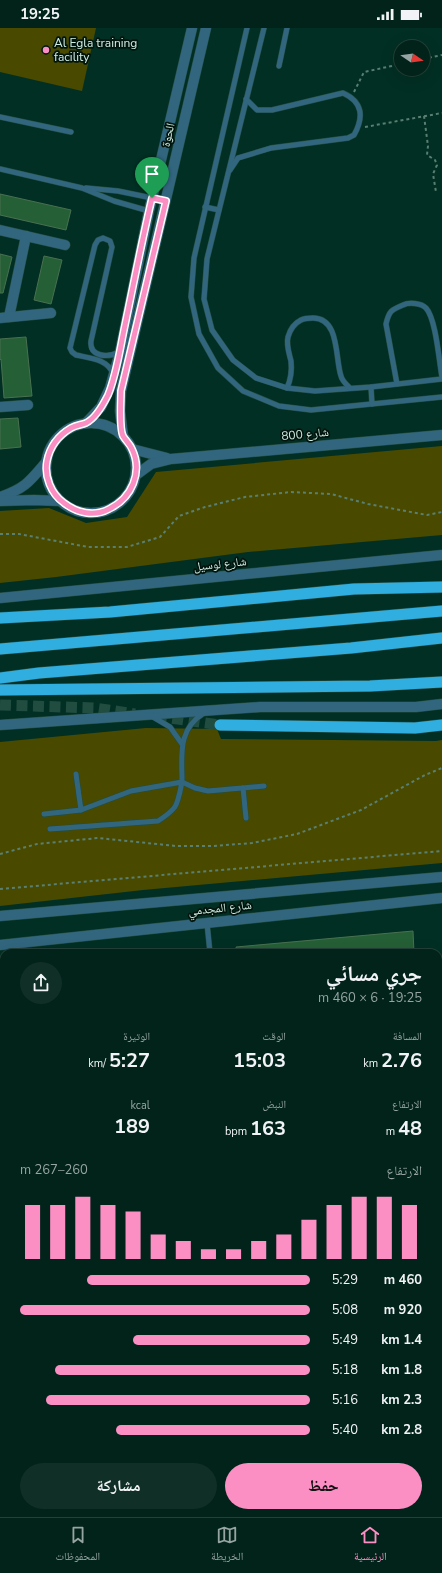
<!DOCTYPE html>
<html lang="ar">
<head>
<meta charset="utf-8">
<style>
  body { margin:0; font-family:"Nunito Sans","Noto Naskh Arabic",sans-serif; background:#102f27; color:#f1f3f6; direction:rtl; height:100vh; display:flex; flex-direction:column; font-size:15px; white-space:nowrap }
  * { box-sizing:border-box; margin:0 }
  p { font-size:13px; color:#96a4a2 }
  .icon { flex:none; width:22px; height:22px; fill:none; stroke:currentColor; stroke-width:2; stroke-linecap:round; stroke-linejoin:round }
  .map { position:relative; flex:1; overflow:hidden; direction:ltr }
  .drawer { position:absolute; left:0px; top:921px; width:442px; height:568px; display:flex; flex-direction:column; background:#02231a; border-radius:12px 12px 0 0; box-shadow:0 4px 16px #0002,0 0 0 1px #234039; direction:rtl }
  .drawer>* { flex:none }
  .needle { width:26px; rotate:103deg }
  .buttons { position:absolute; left:394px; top:12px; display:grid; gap:8px }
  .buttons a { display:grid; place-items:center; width:36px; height:36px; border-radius:50%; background:#02231a; box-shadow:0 4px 16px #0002,0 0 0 1px #234039; font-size:20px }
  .pin { position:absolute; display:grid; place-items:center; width:34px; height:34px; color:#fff; margin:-41px -17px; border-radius:50% 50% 50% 0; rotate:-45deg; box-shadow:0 0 4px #0007 }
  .pin .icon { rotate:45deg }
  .round { display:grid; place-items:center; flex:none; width:42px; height:42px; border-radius:21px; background:#102f27 }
  .head { display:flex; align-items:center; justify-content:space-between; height:68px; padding:0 20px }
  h1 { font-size:22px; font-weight:700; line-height:30px }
  .metrics { display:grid; grid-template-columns:repeat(3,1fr); gap:6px; height:68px; padding:4px 20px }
  .metrics div { display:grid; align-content:center }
  .metrics b { font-size:20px; font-weight:700 }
  .metrics small { font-size:11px; font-weight:400 }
  .metrics p { font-size:11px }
  .chart { height:112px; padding:8px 20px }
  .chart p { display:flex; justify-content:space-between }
  .chart svg { width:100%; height:72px; margin-top:4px; stroke:#fb8fc4; stroke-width:6 }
  .action { display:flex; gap:8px; margin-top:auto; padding:8px 20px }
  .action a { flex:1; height:46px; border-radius:24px; background:#fb8fc4; color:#111; font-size:16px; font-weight:700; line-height:46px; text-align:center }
  .action a+a { background:#102f27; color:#f1f3f6 }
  ul { padding:0 20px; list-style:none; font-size:13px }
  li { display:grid; grid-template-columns:64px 48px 1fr; align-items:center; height:30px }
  li i { height:10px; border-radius:5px; background:#fb8fc4 }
  .status { display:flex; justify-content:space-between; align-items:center; height:28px; padding:0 20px; background:#02231a; direction:ltr }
  .status svg { height:11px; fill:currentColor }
  .dock { display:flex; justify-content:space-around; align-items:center; height:56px; border-top:1px solid #234039; background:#02231a; font-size:11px; color:#96a4a2 }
  .dock a { display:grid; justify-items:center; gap:2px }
  .dock .on { color:#fb8fc4 }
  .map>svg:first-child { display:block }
  .green { fill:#494a00 }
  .building { fill:#255f35; stroke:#497051 }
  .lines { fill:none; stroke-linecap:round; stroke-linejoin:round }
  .trunk-tunnel { stroke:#214c40; stroke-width:11; stroke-dasharray:11 5.5; stroke-linecap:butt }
  .service-casing { stroke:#234d42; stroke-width:6 }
  .minor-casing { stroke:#234d42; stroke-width:11 }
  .tertiary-casing { stroke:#234d42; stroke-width:11 }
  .trunk-casing { stroke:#234d42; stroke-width:12 }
  .path { stroke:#597f73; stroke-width:2; stroke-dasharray:3 3; stroke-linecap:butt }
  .service { stroke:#31667e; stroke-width:5 }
  .minor { stroke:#31667e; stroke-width:10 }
  .tertiary { stroke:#31667e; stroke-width:10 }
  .trunk { stroke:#30aedf; stroke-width:11 }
  .route-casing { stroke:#fff; stroke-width:8 }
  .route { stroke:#fb8fc4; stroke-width:5 }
  .poi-dot { fill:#fb8fc4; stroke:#01150e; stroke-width:1.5 }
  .labels { text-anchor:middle; stroke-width:3.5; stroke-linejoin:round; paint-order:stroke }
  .poi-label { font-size:12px; fill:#d1ede2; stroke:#01150e; text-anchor:start }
  .street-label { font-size:12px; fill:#d1ede2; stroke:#01150e }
</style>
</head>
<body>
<div class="status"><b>19:25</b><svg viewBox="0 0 49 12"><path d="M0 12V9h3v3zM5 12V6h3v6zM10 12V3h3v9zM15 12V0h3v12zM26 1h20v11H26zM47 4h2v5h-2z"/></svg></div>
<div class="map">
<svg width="442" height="1489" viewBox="0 0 442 1489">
  <rect width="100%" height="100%" fill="#022f23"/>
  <g class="green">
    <polygon points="0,0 96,0 82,63 0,44"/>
    <polygon points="442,418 442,507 248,524 56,549 0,555 0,483 49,480 86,495 127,489 156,444"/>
    <polygon points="146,700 217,701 221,711 436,713 442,712 442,835 143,862 0,878 0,714"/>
    <polygon points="317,1485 404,1485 404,1489 318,1489"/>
  </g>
  <g class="building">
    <polygon points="0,166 71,182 66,202 0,187"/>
    <polygon points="0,226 12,229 3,265 0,265"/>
    <polygon points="44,228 62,232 51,276 34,272"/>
    <polygon points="26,309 32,368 4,370 1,331 0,332 0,311"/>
    <polygon points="18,390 21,419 0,421 0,391"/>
    <polygon points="413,903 414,925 237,925 236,919"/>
  </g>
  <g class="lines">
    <g class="trunk-tunnel">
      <polyline points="0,677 95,680 135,686"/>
      <polyline points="156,688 220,697"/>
    </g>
    <g class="service-casing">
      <g id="service">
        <polyline points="247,0 194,230 191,269 199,306 218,340 243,363 279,378 311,382 442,369"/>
        <polyline points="264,0 207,231 204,271 212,302 233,332 256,350 287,360 315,363 371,359 442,351"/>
        <polyline points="279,38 287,0"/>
        <polyline points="0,89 71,104"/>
        <polyline points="0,141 82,160 114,173 149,183"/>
        <path d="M230 142 238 130 271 120 348 110 354 107C364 89 363 74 343 65L272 82H257L246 71"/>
        <polyline points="86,160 118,163 152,170"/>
        <polyline points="205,179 219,182"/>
        <path d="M113 346C108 331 89 330 76 327L72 324 70 320 95 217 98 212 103 210 110 213 112 219 91 313C89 329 108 330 119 324"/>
        <path d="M397 356 386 296C389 283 391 282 403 277 409 274 421 275 426 280 436 291 439 333 442 349"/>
        <polyline points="371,359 372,376"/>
        <path d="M287 360C291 351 292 342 291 333 289 325 286 317 288 309 290 302 295 295 301 292 305 290 309 290 313 290 340 290 335 331 341 348 342 353 347 357 350 360"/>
        <path d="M204 685C177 702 182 727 182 754L195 760 208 763 264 758"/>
        <polyline points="153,689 170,699 182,716"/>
        <polyline points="243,760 246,790"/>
        <polyline points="44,786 81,782"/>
        <path d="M50 801 158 793C178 780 177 778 182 754L131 763 81 782 76 746"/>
        <polyline points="207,895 210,925"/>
        <polyline points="438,1300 442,1300"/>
        <polyline points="438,1371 442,1371"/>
        <polyline points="147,1485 147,1489"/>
        <polyline points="62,1489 68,1485"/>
      </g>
    </g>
    <g class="minor-casing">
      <g id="minor">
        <polyline points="0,202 65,217"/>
        <polyline points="9,289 26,208"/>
        <polyline points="0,290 51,285"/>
        <polyline points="0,379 28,377"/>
        <polyline points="86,395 101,379 110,360 120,324 149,183 192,0"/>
        <circle cx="91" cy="440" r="45"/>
        <polyline points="123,408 120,383 121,363 206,0"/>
        <polyline points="132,421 167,430"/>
        <polyline points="136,447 151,436 171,431 442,407"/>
        <path d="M0 469C26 460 30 453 47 433"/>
        <polyline points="0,473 34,472 60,473"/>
        <polyline points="0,888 442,849"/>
        <polyline points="0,917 442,870"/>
        <polyline points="438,1126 442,1125"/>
        <polyline points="438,1147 442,1147"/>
        <polyline points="0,1170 4,1170"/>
        <polyline points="438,1395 442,1394"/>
        <polyline points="438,1422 442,1421"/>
        <polyline points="0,1434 4,1433"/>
        <polyline points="0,1453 4,1453"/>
        <polyline points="312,1485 312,1489"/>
        <polyline points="410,1485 410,1489"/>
      </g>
    </g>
    <g class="tertiary-casing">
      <g id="tertiary">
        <polyline points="0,570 442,527"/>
        <polyline points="0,697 260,679 416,679 442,676"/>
        <polyline points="0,1158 4,1160"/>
        <polyline points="0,1181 4,1181"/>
        <polyline points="0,1200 4,1198"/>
        <polyline points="0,1418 4,1421"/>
        <polyline points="0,1477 4,1472"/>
      </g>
    </g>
    <g class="trunk-casing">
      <g id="trunk">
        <polyline points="0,590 110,584 354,561 442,559"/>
        <polyline points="0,621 442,583"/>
        <polyline points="0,650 39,645 351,620 442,610"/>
        <polyline points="0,662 370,658 442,654"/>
        <polyline points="220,697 415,700 442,697"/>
      </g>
    </g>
    <g class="path">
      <polyline points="423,31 442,27"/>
      <polyline points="354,64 364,44 401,36"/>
      <polyline points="424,88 428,118 427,127 435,132 437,137 433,146 436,164"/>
      <polyline points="365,99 442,85"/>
      <polyline points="0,506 19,506 88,519 127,519 160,509 179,488 205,479 245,469 291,464 331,466 368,476 427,487 442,484"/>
      <polyline points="0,826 37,816 98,810 176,818 214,818 252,815 297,806 361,782 425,747 442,740"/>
      <polyline points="0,861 442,823"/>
    </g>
    <use href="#service" class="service"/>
    <use href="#minor" class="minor"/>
    <use href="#tertiary" class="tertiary"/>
    <use href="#trunk" class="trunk"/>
  </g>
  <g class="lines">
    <g class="route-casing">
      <path id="route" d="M152 170 166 173 121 363C121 373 119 400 123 408 126 413 130 416 132 421 143 444 132 470 109 481 94 489 77 485 64 475 51 466 44 448 47 433 50 418 59 407 71 400 76 397 81 397 86 395 96 390 103 377 108 367 117 345 120 320 125 297 134 254 142 212 152 170Z"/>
    </g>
    <use href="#route" class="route"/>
  </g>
  <circle class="poi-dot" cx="46" cy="22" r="4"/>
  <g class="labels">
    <g class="poi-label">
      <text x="54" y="19">Al Egla training<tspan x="54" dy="14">facility</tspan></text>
    </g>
    <g class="street-label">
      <text transform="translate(168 107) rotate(-77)" y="4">الحوة</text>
      <text transform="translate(305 406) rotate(-5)" y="4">شارع 800</text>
      <text transform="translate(220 536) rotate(-6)" y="4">شارع لوسيل</text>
      <text transform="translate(220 880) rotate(-6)" y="4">شارع المجدمي</text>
    </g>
  </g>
</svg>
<div class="buttons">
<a><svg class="needle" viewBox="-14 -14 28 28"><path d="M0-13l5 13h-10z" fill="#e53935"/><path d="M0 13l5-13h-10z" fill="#96a4a2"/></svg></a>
</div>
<div class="pin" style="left:152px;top:170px;background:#1e9e55"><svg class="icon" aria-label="arrive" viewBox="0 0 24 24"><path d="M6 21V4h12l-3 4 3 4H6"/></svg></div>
<section class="drawer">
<div class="head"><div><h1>جري مسائي</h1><p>19:25 · 6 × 460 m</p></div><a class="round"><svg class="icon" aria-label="share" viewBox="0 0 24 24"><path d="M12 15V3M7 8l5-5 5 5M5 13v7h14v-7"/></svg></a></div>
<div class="metrics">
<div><p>المسافة</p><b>2.76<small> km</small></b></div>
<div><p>الوقت</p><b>15:03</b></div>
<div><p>الوتيرة</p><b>5:27<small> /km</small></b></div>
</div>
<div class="metrics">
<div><p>الارتفاع</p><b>48<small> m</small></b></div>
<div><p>النبض</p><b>163<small> bpm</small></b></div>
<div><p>kcal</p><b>189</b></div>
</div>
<div class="chart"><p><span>الارتفاع</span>260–267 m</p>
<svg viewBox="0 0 160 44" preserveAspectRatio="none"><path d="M5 44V11M15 44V11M25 44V6M35 44V11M45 44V15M55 44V29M65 44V33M75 44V38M85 44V38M95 44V33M105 44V29M115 44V20M125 44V11M135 44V6M145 44V6M155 44V11"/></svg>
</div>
<ul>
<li><b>460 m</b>5:29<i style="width:77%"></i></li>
<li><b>920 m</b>5:08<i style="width:100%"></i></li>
<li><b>1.4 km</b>5:49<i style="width:61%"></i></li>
<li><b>1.8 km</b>5:18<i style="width:88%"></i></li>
<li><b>2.3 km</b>5:16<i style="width:91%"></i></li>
<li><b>2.8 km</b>5:40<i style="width:67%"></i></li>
</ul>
<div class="action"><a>حفظ</a><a>مشاركة</a></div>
</section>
</div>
<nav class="dock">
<a class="on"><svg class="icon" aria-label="home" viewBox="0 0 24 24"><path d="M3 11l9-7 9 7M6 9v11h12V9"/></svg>الرئيسية</a>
<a><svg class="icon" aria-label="map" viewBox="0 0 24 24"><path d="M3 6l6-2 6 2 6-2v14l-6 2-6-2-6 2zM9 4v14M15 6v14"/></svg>الخريطة</a>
<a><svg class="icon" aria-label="saved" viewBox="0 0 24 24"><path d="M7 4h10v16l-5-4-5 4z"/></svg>المحفوظات</a>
</nav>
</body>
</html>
